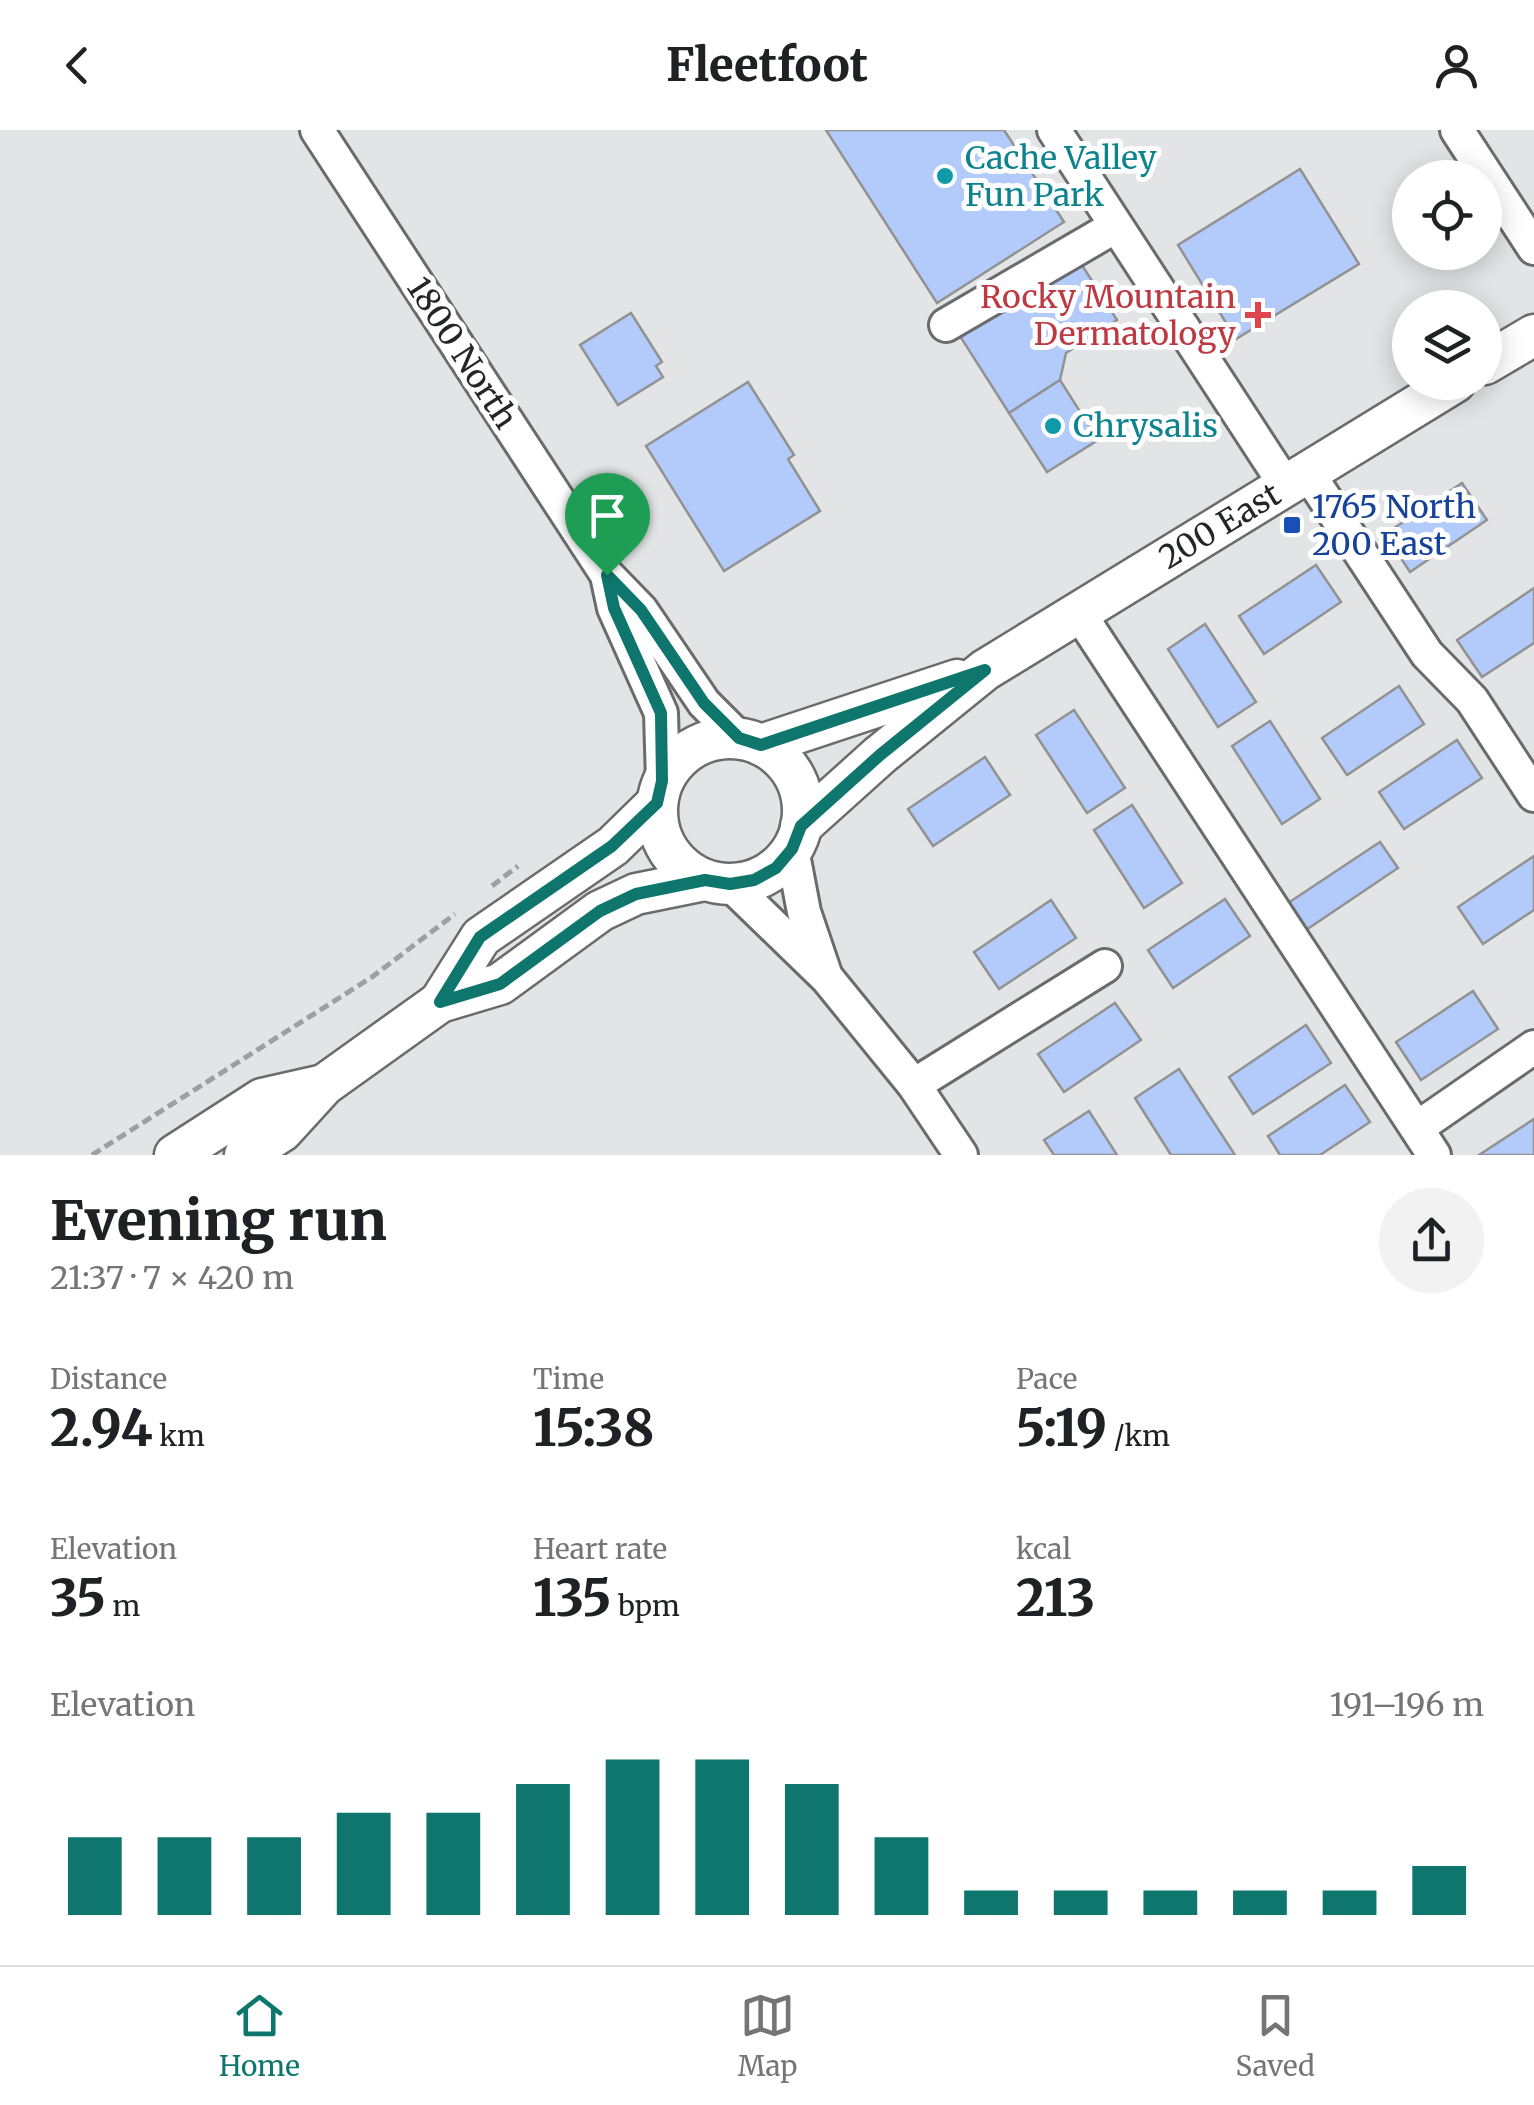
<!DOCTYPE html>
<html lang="en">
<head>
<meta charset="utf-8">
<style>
  body { margin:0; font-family:Merriweather,serif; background:#f2f2f2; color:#202124; height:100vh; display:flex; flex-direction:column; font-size:38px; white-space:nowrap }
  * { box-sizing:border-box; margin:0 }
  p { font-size:32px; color:#757577 }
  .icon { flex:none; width:55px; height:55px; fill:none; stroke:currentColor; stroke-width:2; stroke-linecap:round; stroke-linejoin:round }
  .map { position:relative; height:1025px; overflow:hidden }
  .panel { display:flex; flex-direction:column; background:#fff; flex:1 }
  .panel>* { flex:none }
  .controls { position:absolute; left:1392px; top:30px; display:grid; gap:20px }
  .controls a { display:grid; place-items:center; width:110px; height:110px; border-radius:50%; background:#fff; box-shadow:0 5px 25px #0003; font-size:50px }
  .pin { position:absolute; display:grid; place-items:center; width:85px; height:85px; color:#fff; margin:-102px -42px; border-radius:50% 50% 50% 0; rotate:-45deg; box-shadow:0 0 10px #0007 }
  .pin .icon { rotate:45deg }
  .round { display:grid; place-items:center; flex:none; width:105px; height:105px; border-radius:52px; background:#f2f2f2 }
  .head { display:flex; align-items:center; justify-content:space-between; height:170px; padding:0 50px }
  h1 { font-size:55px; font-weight:800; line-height:75px }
  .metrics { display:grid; grid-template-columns:repeat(3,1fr); gap:15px; height:170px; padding:10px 50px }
  .metrics div { display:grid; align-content:center }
  .metrics b { font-size:50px; font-weight:800 }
  .metrics small { font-size:28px; font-weight:400 }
  .metrics p { font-size:28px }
  .chart { height:280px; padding:20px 50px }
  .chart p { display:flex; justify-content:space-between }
  .chart svg { width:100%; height:180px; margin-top:10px; stroke:#0f766e; stroke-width:6 }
  header { display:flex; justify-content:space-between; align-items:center; height:130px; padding:0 50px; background:#fff; font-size:45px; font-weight:800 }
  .menu { display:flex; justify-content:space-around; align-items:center; height:140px; border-top:2px solid #e0e0e0; background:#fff; font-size:28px; color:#757577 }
  .menu a { display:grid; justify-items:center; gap:5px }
  .menu .on { color:#0f766e }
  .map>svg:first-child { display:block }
  .building { fill:#b3cbfb; stroke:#929293; stroke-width:2.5 }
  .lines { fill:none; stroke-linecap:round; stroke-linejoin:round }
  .minor-casing { stroke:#6b6b6c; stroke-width:38 }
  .major-casing { stroke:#6b6b6c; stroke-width:45 }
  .path { stroke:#9e9f9f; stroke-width:5; stroke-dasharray:10 5; stroke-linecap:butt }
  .minor { stroke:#fff; stroke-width:32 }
  .major { stroke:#fff; stroke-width:40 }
  .route-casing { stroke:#fff; stroke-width:20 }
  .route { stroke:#0f766e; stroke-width:12 }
  .culture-dot { fill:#0f9aa8; stroke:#fff; stroke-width:4 }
  .health-dot { fill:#e0444e; stroke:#fff; stroke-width:4 }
  .transit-dot { fill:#1a4fb4; stroke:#fff; stroke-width:4 }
  .labels { text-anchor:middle; stroke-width:10; stroke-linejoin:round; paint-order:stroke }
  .culture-label { font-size:32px; fill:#0d838f; stroke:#fff; text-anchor:start }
  .health-label { font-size:32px; fill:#be3a42; stroke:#fff; text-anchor:end }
  .street-label { font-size:32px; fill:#242525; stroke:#fff }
  .transit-label { font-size:32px; fill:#164399; stroke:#fff; text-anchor:start }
</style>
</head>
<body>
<header><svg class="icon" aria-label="back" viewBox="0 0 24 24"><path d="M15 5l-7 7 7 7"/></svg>Fleetfoot<svg class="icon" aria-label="person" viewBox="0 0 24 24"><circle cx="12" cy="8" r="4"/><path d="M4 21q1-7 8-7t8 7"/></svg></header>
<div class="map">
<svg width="1534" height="1025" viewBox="0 0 1534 1025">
  <rect width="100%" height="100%" fill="#e3e4e5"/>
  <g class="building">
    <polygon points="826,0 1004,0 1064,92 937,173"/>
    <polygon points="1300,39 1359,134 1236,209 1178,115"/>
    <polygon points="1080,132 1117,190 1066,223 1060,250 1009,283 958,203"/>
    <polygon points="631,183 662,232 656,236 663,247 618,275 580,215"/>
    <polygon points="1060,250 1098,310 1047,342 1009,283"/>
    <polygon points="748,252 794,325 788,329 820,381 724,441 646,316"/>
    <polygon points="1462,353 1487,390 1410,442 1385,404"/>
    <polygon points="1316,435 1341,472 1264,524 1239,486"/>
    <polygon points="1534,458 1534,513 1482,547 1457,510"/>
    <polygon points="1205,494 1256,572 1218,597 1168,519"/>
    <polygon points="1399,556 1424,594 1347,645 1322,608"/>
    <polygon points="1074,580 1125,658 1087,683 1036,605"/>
    <polygon points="1270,591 1320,669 1282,694 1232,616"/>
    <polygon points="1457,610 1482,648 1404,699 1379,662"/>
    <polygon points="985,627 1010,665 933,716 908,679"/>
    <polygon points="1132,675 1182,753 1144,778 1094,700"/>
    <polygon points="1380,712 1398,738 1303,802 1285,775"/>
    <polygon points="1534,726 1534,780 1483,814 1458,777"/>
    <polygon points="1225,769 1250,806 1173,858 1148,820"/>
    <polygon points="1051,770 1076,808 999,859 974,822"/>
    <polygon points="1473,861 1498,899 1421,950 1396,912"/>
    <polygon points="1115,873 1141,910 1064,962 1038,924"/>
    <polygon points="1306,895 1331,933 1253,984 1229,947"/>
    <polygon points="1179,939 1235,1025 1171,1025 1135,968"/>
    <polygon points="1345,955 1370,992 1320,1025 1280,1025 1268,1006"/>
    <polygon points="1089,981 1117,1025 1054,1025 1044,1010"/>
    <polygon points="1534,989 1534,1025 1479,1025"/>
  </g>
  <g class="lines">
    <g class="minor-casing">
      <g id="minor">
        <polyline points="317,0 607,445 641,480 704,573 739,608"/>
        <polyline points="1054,0 1286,356"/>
        <polyline points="1457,0 1534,118"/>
        <polyline points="946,195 1116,96"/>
        <polyline points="1308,343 1427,524 1472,570 1534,665"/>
        <polyline points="608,450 614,478 661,583 663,651"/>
        <polyline points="1079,483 1434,1025"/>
        <polyline points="792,719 804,782 825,844"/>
        <polyline points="730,754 827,848 914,955 961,1025"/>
        <polyline points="914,955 1105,836"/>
        <polyline points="1417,998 1534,917"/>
      </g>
    </g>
    <g class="major-casing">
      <g id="major">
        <polyline points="1485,234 1534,205"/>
        <circle cx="730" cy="681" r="73"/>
        <polyline points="761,615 957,550"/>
        <polyline points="801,696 880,625 985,540 1455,252"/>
        <polyline points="440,872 481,807 613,716 657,673"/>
        <polyline points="175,1025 262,969 324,955"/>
        <polyline points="245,1025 282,1001 324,955 440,872 500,854 600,781 636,764 705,750"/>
      </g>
    </g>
    <g class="path">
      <polyline points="492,756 518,736"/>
      <polyline points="92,1025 372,847 455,784"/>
    </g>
    <use href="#minor" class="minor"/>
    <use href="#major" class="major"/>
  </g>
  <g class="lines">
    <g class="route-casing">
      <polygon id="route" points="607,445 641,480 704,573 739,608 761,615 985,540 880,625 801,696 792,719 776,738 754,750 730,754 705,750 636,764 600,781 500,854 440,872 480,807 612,716 657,673 662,651 661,583 614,478"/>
    </g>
    <use href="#route" class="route"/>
  </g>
  <g class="culture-dot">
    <circle cx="945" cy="46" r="10"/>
    <circle cx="1053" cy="296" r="10"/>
  </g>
  <path class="health-dot" d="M1253 170h10v10h10v10h-10v10h-10v-10h-10v-10h10z"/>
  <rect class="transit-dot" x="1282" y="385" width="20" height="20" rx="5"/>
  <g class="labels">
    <g class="culture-label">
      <text x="965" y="39">Cache Valley<tspan x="965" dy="37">Fun Park</tspan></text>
      <text x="1073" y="307">Chrysalis</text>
    </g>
    <g class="health-label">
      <text x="1236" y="178">Rocky Mountain<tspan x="1236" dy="37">Dermatology</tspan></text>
    </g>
    <g class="street-label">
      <text transform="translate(462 223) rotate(57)" y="11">1800 North</text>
      <text transform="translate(1220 396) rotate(-31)" y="11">200 East</text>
    </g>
    <g class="transit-label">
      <text x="1312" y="388">1765 North<tspan x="1312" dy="37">200 East</tspan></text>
    </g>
  </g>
</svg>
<div class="controls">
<a><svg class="icon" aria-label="locate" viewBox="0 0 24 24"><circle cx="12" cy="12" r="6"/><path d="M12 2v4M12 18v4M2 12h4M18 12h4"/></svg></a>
<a><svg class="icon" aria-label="layers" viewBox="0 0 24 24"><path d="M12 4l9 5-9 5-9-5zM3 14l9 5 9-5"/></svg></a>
</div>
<div class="pin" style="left:607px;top:445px;background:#1e9e55"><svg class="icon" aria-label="arrive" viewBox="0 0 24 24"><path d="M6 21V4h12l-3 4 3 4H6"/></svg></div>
</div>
<section class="panel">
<div class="head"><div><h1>Evening run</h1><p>21:37 · 7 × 420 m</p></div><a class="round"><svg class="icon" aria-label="share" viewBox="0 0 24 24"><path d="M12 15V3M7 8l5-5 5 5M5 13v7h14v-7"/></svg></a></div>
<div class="metrics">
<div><p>Distance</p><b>2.94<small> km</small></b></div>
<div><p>Time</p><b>15:38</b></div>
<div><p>Pace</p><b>5:19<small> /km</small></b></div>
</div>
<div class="metrics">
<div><p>Elevation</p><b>35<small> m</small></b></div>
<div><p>Heart rate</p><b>135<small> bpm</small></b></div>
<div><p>kcal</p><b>213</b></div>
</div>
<div class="chart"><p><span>Elevation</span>191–196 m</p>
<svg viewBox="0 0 160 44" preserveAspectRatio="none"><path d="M5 44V25M15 44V25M25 44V25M35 44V19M45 44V19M55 44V12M65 44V6M75 44V6M85 44V12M95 44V25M105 44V38M115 44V38M125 44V38M135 44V38M145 44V38M155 44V32"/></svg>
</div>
</section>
<nav class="menu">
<a class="on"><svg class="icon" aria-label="home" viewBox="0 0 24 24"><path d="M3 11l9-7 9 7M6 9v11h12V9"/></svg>Home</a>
<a><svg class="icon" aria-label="map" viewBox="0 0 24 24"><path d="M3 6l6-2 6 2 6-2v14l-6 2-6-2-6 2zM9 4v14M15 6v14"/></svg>Map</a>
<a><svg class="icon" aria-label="saved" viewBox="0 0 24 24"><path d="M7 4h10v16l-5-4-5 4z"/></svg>Saved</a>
</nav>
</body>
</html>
